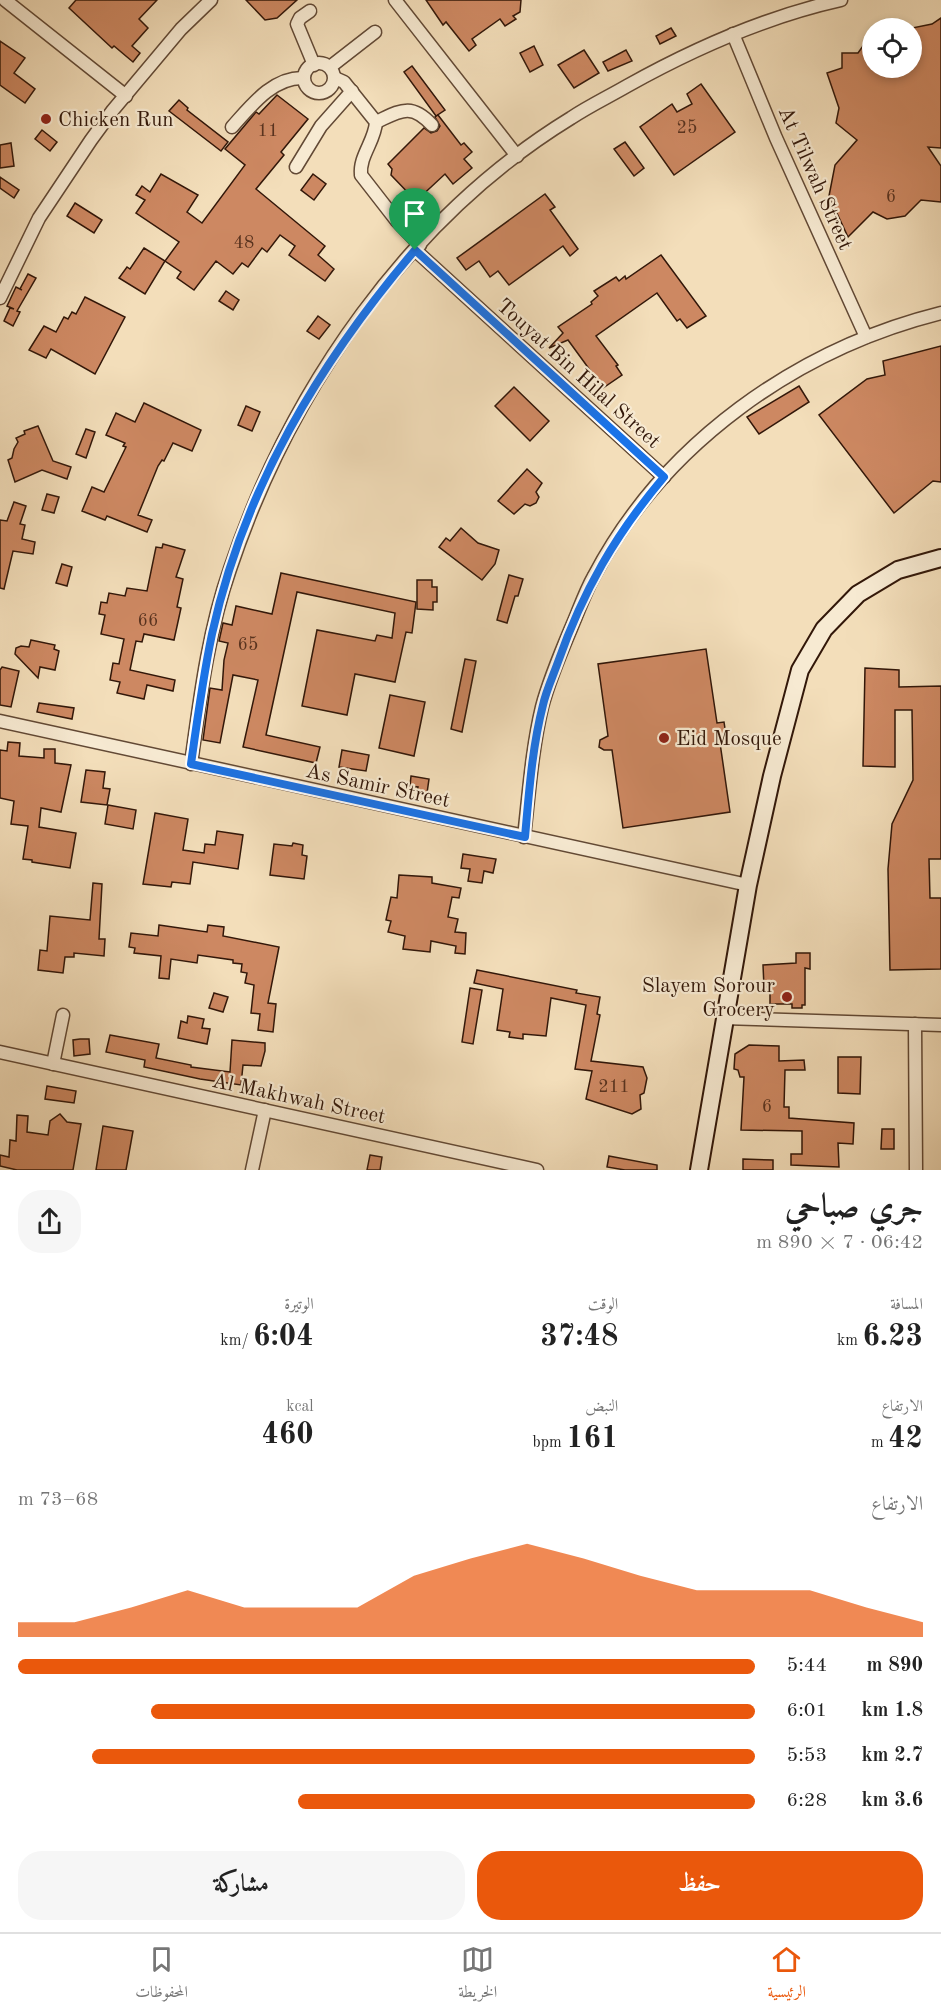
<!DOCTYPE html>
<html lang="ar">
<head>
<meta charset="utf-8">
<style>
  body { margin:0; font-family:"Old Standard TT",Amiri,serif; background:#f6f6f6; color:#222; direction:rtl; height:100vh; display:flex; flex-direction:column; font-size:22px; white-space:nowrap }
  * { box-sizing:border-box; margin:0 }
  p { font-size:20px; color:#767676 }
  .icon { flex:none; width:33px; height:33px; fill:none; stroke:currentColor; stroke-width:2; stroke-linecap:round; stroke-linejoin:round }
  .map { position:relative; height:1170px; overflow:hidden; direction:ltr }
  .drawer { display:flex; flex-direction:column; background:#fff; flex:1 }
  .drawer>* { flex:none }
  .fabs { position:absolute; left:862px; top:18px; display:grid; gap:12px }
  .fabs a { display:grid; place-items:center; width:60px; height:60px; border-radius:50%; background:#fff; box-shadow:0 3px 9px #0003; font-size:30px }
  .pin { position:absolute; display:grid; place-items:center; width:51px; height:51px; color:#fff; margin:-62px -26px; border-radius:50% 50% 50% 0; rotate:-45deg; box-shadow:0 0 6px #0007 }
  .pin .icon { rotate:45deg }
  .round { display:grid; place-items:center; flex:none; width:63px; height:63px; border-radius:24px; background:#f6f6f6 }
  .head { display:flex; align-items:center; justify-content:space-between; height:102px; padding:0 18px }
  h1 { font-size:33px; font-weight:700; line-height:45px }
  .stats { display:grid; grid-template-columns:repeat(3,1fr); gap:9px; height:102px; padding:6px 18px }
  .stats div { display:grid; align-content:center }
  .stats b { font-size:30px; font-weight:700 }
  .stats small { font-size:16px; font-weight:400 }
  .stats p { font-size:16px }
  .chart { height:168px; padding:12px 18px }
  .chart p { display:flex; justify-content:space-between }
  .chart svg { width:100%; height:108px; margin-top:6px; fill:#ea580c; opacity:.7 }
  .primary-button { display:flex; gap:12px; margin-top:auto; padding:12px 18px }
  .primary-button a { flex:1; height:69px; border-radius:24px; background:#ea580c; color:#fff; font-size:24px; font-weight:700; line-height:69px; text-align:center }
  .primary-button a+a { background:#f6f6f6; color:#222 }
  ul { padding:0 18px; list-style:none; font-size:20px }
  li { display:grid; grid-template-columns:96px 72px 1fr; align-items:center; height:45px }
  li i { height:15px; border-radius:8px; background:#ea580c }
  .dock { display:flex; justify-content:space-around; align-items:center; height:84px; border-top:2px solid #e0e0e0; background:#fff; font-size:16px; color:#767676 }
  .dock a { display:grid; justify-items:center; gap:3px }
  .dock .active { color:#ea580c }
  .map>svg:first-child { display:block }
  .building { fill:#cd8862; stroke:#321709; stroke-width:1.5 }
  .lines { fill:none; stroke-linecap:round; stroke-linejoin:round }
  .street-casing { stroke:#624935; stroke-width:15 }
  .secondary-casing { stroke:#321709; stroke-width:20 }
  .street { stroke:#f7ead2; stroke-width:12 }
  .secondary { stroke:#f7ead2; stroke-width:16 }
  .route-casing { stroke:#fff; stroke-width:12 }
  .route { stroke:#1a73e8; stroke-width:8 }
  .poi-dot { fill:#8f2418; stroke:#f7ead2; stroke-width:2 }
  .labels { text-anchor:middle; stroke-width:4.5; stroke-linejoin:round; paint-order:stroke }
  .number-label { font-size:18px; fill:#59331f }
  .poi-label { font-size:21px; fill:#321709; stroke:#f7ead2; text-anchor:start }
  .street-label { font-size:21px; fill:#321709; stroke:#f7ead2 }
</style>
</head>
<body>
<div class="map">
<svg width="941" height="1170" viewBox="0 0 941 1170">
  <rect width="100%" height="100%" fill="#f3deba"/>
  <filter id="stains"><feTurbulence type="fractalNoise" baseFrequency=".00333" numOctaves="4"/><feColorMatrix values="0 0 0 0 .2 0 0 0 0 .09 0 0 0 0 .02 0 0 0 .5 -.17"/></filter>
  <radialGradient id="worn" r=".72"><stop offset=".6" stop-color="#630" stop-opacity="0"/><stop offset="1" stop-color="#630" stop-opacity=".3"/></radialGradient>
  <g class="building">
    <polygon points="76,0 157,0 139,19 148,28 132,46 140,53 133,62 114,46 112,48 69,8"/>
    <polygon points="246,0 297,0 277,18 265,20"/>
    <polygon points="426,0 521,0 520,12 513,16 516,19 505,26 500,19 472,39 476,45 469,51 446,22 443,25"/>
    <polygon points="941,18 941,148 928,147 941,166 941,202 921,200 905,216 887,219 873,212 848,237 829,196 835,165 857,140 836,123 839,108 827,73 842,68 842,53 858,53 873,32 873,68 912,68 912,28 932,24"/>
    <polygon points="671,28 676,36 660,44 656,36"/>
    <polygon points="0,41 25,58 14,73 35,89 25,103 0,85"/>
    <polygon points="534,46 543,65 530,72 520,53"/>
    <polygon points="584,50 599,73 574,88 558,65"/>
    <polygon points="626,50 632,61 608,71 603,62"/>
    <polygon points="412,66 445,110 436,116 404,72"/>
    <polygon points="701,84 735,132 674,175 640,127 672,104 677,112 692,104 687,94"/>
    <polygon points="277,95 308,119 281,152 284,155 256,189 325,246 318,255 334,269 325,281 289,255 295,246 280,235 267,252 262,248 248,267 242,263 233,274 216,261 194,290 177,278 181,272 165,261 179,242 136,213 145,200 136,195 142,186 150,192 161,174 198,195 187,212 202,223 245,165 225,149 256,112 259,114"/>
    <polygon points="179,100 188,108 187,110 228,142 221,151 169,111"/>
    <polygon points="438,115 461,145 464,143 472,152 464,159 472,168 453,184 445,174 416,201 391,175 392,169 388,164 424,128 431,133 437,131 440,126 435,117"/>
    <polygon points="42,130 57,142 50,151 35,139"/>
    <polygon points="625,142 644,168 634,176 614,149"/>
    <polygon points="11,143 14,166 0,168 0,145"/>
    <polygon points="313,174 326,184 314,200 301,190"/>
    <polygon points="0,177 19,190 14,198 0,188"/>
    <polygon points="545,194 555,207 550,210 578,249 570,256 563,246 509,285 498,271 490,277 479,261 466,270 457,258"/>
    <polygon points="75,203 102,220 94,233 67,216"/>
    <polygon points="144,248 165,261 145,294 119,278 127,267 130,269"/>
    <polygon points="661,255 706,316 687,328 680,319 677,321 657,293 596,336 618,365 616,366 622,375 603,388 568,340 549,348 563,333 558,327 592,304 591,302 598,296 594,291 616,277 619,281 625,276 626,279"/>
    <polygon points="28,274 36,278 17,311 20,312 13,326 4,321 10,308 14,309 7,306 16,287 22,290 20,289"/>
    <polygon points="226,291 239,300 233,310 219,301"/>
    <polygon points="85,297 125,317 95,374 51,349 46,358 29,350 44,326 56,332 64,317 68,319 72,312 76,314"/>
    <polygon points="318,316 330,325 319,339 307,331"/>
    <polygon points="941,346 941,482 933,481 894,513 819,415 867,379 885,375 883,361"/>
    <polygon points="799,386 809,402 759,434 747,417"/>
    <polygon points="514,387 549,421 530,441 495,406"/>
    <polygon points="144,403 201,430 192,451 173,443 164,461 162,460 158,466 138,515 152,520 147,532 107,516 105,520 82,511 92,487 104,492 126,447 123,446 125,443 106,435 116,413 135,422"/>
    <polygon points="246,406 260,412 252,431 238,425"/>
    <polygon points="38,426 53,461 71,467 67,479 42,470 15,482 8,460 12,458 14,449 18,442 16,438 25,434 24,431"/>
    <polygon points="86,429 95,432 86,458 76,454"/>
    <polygon points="527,469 542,483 536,492 539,497 536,503 530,506 525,504 514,514 498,501"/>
    <polygon points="47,494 59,497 54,513 42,510"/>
    <polygon points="14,502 26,506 20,524 25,525 22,539 35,542 33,554 13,551 4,589 0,588 0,520 7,521"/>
    <polygon points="461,528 478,543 499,550 495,564 482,580 439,547 446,538 450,541"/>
    <polygon points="163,544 185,550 176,577 183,579 177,607 181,608 174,640 144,634 142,642 136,641 130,670 175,680 173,691 147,685 144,699 117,693 120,682 110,680 113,663 119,664 124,639 101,634 105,615 99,614 101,602 107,603 109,593 125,596 127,588 147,591 156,547 162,548"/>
    <polygon points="62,564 72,567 67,586 56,583"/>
    <polygon points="281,573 416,602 412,633 406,632 395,682 355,674 347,715 302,706 317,630 375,641 377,635 392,638 395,613 297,592 266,735 320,747 316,763 243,747 258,680 233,675 220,743 203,740 210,688 222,690 224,660 228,643 219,641 223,623 232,625 236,606 272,614"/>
    <polygon points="509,575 523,579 518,596 515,596 507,623 497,620"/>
    <polygon points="417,580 432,580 432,587 437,587 437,602 433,602 433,610 417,609"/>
    <polygon points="31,640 55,645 54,649 59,651 55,670 40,667 38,678 15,654 16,648 21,646 29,647"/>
    <polygon points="706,649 717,723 724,722 726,735 719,736 730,812 623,828 612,750 604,750 599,747 600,740 608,736 598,664"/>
    <polygon points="465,659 476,661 462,732 451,729"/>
    <polygon points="2,667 19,671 11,707 0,705 0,670"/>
    <polygon points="865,668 899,670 899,687 941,686 941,859 929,859 930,898 941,898 941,969 890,970 888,869 892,824 913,780 912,710 895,710 895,767 863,766"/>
    <polygon points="390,695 425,702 414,756 379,748"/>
    <polygon points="39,703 74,708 72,719 37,712"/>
    <polygon points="8,742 20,743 19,756 44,758 44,749 55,749 55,763 71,765 61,812 41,808 39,827 76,833 70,868 32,862 32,860 23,859 28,826 11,824 14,801 0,798 0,750 7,751"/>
    <polygon points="342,750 369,755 366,771 339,767"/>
    <polygon points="86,770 105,772 103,788 110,789 107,805 81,802"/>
    <polygon points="411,776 429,779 427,793 417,792 418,787 410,786"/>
    <polygon points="108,805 136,810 133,829 105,824"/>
    <polygon points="155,813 188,819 183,850 204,853 205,844 215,845 217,831 243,835 238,869 193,862 190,884 172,882 171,887 143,884"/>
    <polygon points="293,843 303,845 302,855 307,856 304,879 270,875 274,844 292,846"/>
    <polygon points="463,854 496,859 493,873 484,871 482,883 468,881 470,869 461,868"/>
    <polygon points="399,875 432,877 432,883 461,888 459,898 452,897 448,917 458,919 455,932 466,933 465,954 455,953 456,946 431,941 430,952 403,949 405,936 388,932 391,921 386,920 391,897 397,898"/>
    <polygon points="93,883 102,884 99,939 105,939 104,956 74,953 74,957 65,957 63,973 38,970 40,950 47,951 50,916 90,920"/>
    <polygon points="159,925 207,932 208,925 224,927 223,936 279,947 268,1003 276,1004 273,1032 258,1030 260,1014 251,1013 254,985 245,983 247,973 241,972 242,964 233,963 233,960 198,955 197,963 171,959 169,979 159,978 161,956 134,953 135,948 129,947 131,933 158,936"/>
    <polygon points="796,953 810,953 810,969 805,968 805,1005 802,1005 802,1008 792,1008 792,1004 770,1004 770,987 764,987 763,965 796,963"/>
    <polygon points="477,970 577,990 576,993 600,997 597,1014 600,1015 591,1061 643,1067 647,1078 644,1093 640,1095 641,1109 632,1114 586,1099 592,1071 575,1069 586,1005 551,998 546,1036 523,1034 523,1039 509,1037 510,1032 497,1030 503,989 474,983"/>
    <polygon points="470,988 482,990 473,1044 462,1042"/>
    <polygon points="214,993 228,997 223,1012 209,1008"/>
    <polygon points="188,1016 204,1019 202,1028 210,1029 207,1044 178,1038 181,1021 187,1023"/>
    <polygon points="110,1035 159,1044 156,1058 191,1065 191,1067 230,1072 232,1040 265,1043 265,1051 261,1066 243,1065 241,1085 200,1079 144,1067 145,1060 106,1052"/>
    <polygon points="80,1039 89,1039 90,1054 74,1056 73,1040"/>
    <polygon points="749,1045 779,1046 779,1061 804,1060 805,1070 785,1070 784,1107 789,1107 789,1118 854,1123 853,1144 838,1143 839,1167 791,1165 791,1154 802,1154 802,1131 741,1130 744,1077 740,1077 738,1070 734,1069 735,1054"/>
    <polygon points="838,1057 861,1057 860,1094 838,1093"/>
    <polygon points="47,1086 76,1091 74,1103 45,1099"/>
    <polygon points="60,1114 67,1122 81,1124 73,1170 17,1170 0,1166 0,1155 9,1157 10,1140 16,1141 17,1115 28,1116 27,1132 48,1135 50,1121"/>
    <polygon points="103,1126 133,1131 126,1170 96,1170"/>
    <polygon points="882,1129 894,1129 894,1149 881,1149"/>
    <polygon points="370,1155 382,1157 380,1170 367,1170"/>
    <polygon points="609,1156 657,1165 657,1170 625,1170 607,1167"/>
    <polygon points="743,1159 773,1160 773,1170 743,1170"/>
  </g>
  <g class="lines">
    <g class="street-casing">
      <g id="street">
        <polyline points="5,0 126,96"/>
        <polyline points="395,0 517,156"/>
        <polyline points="310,11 300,18 297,24 314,65"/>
        <polyline points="733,34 776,138 866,337"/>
        <circle cx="319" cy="78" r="15"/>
        <polyline points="330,67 375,32"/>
        <path d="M335 78 344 82 376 122C375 141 359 156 361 175L396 220 420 245"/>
        <path d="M376 122C400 111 411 102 432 125"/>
        <path d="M232 127C251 106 272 78 302 78"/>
        <polyline points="296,167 321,126 352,91"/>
        <polyline points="415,250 664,477"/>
        <polyline points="0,298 39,218 91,140 113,110 181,29 211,0"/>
        <polyline points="0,721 748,885"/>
        <path d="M191 764C200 699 208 632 230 569 290 390 408 218 571 118 589 106 608 97 627 86 695 48 765 17 841 0"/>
        <path d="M524 837C529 793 532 749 542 707 549 680 561 652 572 626 579 610 585 592 594 576 664 443 797 349 941 313"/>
        <polyline points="723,1018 941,1025"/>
        <polyline points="915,1024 916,1170"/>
        <polyline points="0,1052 537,1170"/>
        <polyline points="53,1064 63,1015"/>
        <polyline points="252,1170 265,1110"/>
      </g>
    </g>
    <g class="secondary-casing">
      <polyline id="secondary" points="699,1170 748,885 772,776 800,670 824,629 858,594 898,570 941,558"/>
    </g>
    <use href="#street" class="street"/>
    <use href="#secondary" class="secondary"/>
  </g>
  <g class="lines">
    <g class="route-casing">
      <path id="route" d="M415 250 664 477C615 535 583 591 558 662 553 676 546 691 543 705 532 748 529 793 525 837L191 764C197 721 203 677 212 634 244 488 319 363 415 250Z"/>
    </g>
    <use href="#route" class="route"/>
  </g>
  <g class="poi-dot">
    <circle cx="46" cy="119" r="6"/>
    <circle cx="664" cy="738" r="6"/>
    <circle cx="787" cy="997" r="6"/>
  </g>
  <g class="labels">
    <g class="number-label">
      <text x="687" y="133">25</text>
      <text x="268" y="136">11</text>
      <text x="891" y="202">6</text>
      <text x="244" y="248">48</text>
      <text x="148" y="626">66</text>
      <text x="248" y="650">65</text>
      <text x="614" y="1092">211</text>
      <text x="767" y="1112">6</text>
    </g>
    <g class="poi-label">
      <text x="58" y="126">Chicken Run</text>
      <text x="676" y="745">Eid Mosque</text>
      <text x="775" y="992" text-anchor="end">Slayem Sorour<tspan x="775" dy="24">Grocery</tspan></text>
    </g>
    <g class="street-label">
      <text transform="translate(816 178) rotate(66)" y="7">At Tilwah Street</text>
      <text transform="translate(579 373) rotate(42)" y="7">Touyat Bin Hilal Street</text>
      <text transform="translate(378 785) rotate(12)" y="7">As Samir Street</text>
      <text transform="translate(299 1098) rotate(12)" y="7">Al Makhwah Street</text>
    </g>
  </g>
  <rect width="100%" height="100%" filter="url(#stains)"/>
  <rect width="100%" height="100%" fill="url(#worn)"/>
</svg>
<div class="fabs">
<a><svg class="icon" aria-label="locate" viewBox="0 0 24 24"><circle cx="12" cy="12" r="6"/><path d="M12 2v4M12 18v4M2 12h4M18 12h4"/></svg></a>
</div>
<div class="pin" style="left:415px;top:250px;background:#1e9e55"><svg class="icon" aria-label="arrive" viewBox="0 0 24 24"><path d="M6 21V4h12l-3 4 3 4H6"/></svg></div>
</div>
<section class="drawer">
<div class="head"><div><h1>جري صباحي</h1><p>06:42 · 7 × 890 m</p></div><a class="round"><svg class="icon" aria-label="share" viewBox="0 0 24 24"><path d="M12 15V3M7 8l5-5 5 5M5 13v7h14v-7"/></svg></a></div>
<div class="stats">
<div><p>المسافة</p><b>6.23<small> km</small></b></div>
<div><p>الوقت</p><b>37:48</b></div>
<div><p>الوتيرة</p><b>6:04<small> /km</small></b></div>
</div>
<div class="stats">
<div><p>الارتفاع</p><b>42<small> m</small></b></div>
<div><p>النبض</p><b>161<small> bpm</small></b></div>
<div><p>kcal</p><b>460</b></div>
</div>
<div class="chart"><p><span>الارتفاع</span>68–73 m</p>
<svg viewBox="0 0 160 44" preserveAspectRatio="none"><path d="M0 44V38L10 38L20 32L30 25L40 32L50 32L60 32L70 19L80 12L90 6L100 12L110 19L120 25L130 25L140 25L150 32L160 38V44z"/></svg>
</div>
<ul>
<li><b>890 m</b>5:44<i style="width:100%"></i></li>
<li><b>1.8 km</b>6:01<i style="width:82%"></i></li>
<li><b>2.7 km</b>5:53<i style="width:90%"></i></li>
<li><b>3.6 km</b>6:28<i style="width:62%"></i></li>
</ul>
<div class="primary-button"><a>حفظ</a><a>مشاركة</a></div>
</section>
<nav class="dock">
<a class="active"><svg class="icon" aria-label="home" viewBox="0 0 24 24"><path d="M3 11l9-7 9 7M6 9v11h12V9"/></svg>الرئيسية</a>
<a><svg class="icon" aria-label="map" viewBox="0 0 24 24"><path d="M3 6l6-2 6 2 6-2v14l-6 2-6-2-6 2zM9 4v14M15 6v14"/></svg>الخريطة</a>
<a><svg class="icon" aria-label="saved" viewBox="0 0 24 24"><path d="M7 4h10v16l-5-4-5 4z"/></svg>المحفوظات</a>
</nav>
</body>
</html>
